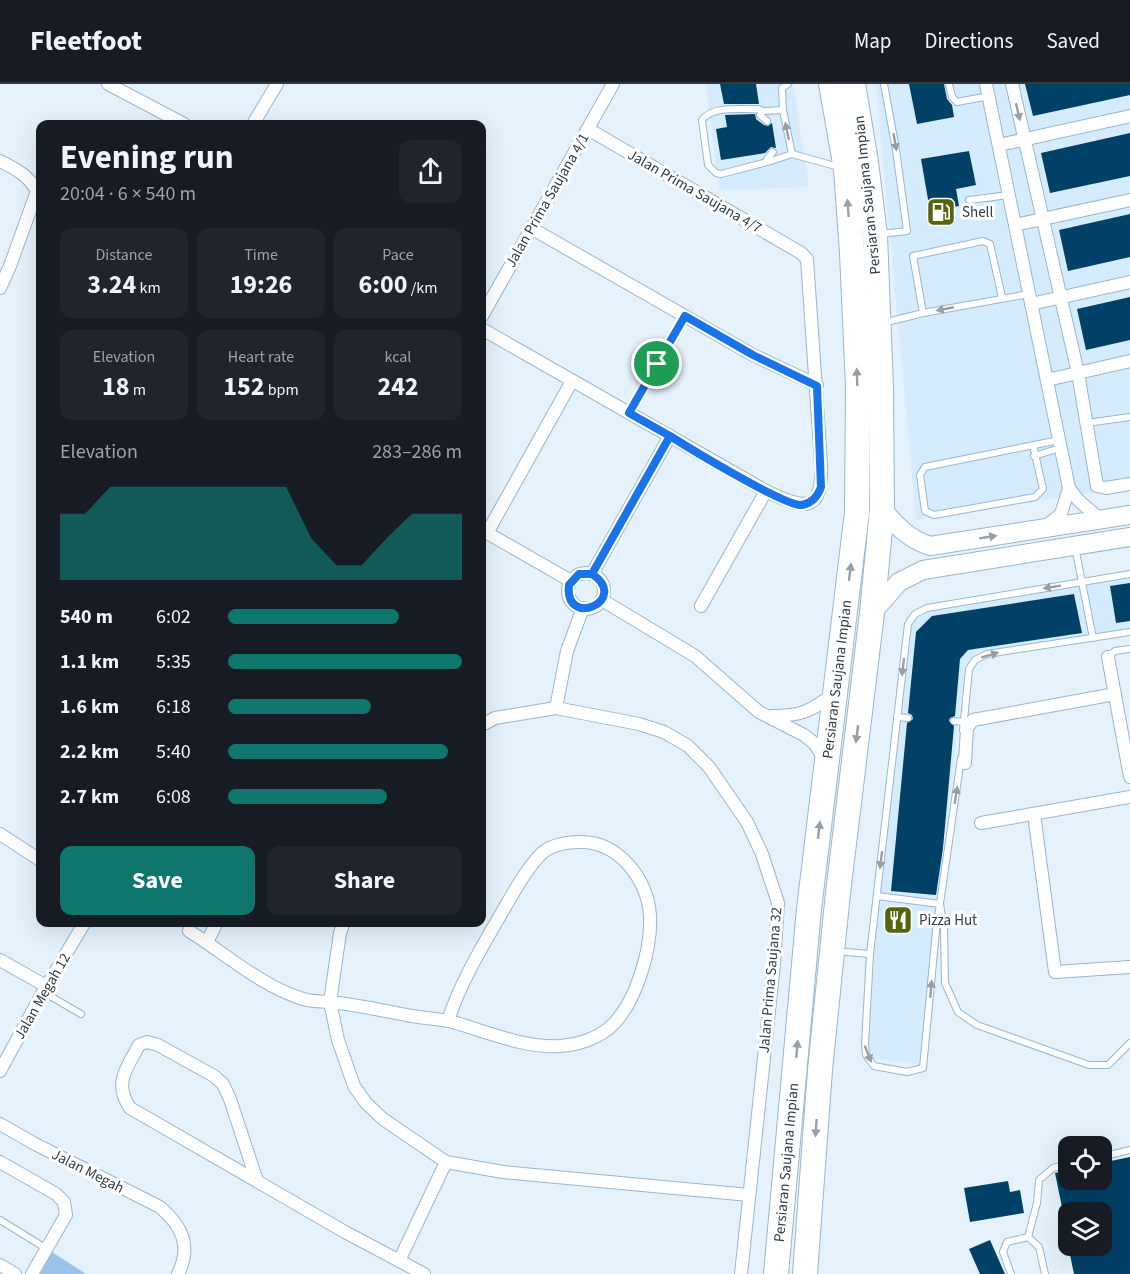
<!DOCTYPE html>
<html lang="en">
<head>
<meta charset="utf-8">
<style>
  body { margin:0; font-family:"Source Sans 3",sans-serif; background:#20242c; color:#f1f3f6; height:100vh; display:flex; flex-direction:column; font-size:22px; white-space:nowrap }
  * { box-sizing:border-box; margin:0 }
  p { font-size:20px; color:#9ea1a6 }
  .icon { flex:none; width:33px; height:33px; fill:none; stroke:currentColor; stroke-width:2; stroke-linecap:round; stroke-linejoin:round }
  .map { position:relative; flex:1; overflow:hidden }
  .panel { position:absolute; left:36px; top:36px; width:450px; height:807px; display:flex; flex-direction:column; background:#171b24; border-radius:12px; box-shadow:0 6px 24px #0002 }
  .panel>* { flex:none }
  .fabs { position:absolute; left:1058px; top:1052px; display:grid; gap:12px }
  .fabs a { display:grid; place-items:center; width:54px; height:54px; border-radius:12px; background:#171b24; box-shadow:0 6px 24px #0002; font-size:30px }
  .pin { position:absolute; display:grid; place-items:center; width:51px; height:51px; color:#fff; margin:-26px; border:3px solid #fff; border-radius:50%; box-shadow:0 2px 6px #0007 }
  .round { display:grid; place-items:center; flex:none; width:63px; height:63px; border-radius:12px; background:#20242c }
  .summary { display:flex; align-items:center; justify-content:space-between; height:102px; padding:0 24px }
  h1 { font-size:33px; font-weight:700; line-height:45px }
  .metrics { display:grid; grid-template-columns:repeat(3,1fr); gap:9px; height:102px; padding:6px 24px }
  .metrics div { display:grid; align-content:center; border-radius:12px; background:#20242c; text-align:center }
  .metrics b { font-size:26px; font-weight:700 }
  .metrics small { font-size:16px; font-weight:400 }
  .metrics p { font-size:16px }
  .chart { height:168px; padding:12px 24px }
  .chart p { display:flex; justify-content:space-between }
  .chart svg { width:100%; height:108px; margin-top:6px; fill:#0f766e; opacity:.7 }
  .primary-button { display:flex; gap:12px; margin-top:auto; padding:12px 24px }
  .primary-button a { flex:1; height:69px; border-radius:12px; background:#0f766e; color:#fff; font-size:24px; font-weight:700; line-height:69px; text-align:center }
  .primary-button a+a { background:#20242c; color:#f1f3f6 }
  ul { padding:0 24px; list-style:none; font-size:20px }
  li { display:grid; grid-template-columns:96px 72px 1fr; align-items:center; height:45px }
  li i { height:15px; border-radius:8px; background:#0f766e }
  header { display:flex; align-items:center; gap:36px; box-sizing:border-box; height:84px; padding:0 30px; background:#171b24; border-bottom:2px solid #363941 }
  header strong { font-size:28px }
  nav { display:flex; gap:33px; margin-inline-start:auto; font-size:21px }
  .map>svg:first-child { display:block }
  .built { fill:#d5ebfe }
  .green { fill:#9ac4e7 }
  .building { fill:#024167 }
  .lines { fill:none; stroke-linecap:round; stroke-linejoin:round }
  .lane-casing { stroke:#98b6cf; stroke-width:8 }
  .street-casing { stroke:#98b6cf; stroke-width:14 }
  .secondary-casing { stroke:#98b6cf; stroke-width:20 }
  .highway-casing { stroke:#98b6cf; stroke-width:26 }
  .lane { stroke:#fff; stroke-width:6 }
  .street { stroke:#fff; stroke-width:12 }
  .secondary { stroke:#fff; stroke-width:18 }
  .highway { stroke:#fff; stroke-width:24 }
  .oneway { fill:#989ea3 }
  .route-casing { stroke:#fff; stroke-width:12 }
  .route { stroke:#1a73e8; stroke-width:8 }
  .labels { text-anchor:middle; stroke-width:6; stroke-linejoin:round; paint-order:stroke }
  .street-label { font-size:15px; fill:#303d47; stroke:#fff }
  .poi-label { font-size:15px; fill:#303d47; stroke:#fff; text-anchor:start }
</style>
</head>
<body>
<header>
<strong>Fleetfoot</strong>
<nav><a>Map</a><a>Directions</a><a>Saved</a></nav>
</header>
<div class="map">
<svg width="1130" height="1190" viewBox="0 0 1130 1190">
  <rect width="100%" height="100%" fill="#e5f2fc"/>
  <g class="built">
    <polygon points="706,0 793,0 809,103 719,106"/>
    <polygon points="876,0 1130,0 1130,403 916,436"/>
    <polygon points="1130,493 1130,544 977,569 965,582 937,816 920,981 872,974 867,959 880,808 912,541 918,533 929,527"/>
  </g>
  <polygon class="green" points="52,1168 86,1190 40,1190"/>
  <g class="building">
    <polygon points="720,0 756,0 759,20 724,20"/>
    <polygon points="909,0 944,0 947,15 952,21 954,33 917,40"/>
    <polygon points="1025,0 1130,0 1130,11 1033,32"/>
    <polygon points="755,30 756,35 764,41 768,42 772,39 776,64 771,63 765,69 721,76 716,45 727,43 725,31"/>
    <polygon points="1130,49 1130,92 1050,109 1041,69"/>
    <polygon points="969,67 976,101 956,105 959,122 930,127 921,75"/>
    <polygon points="1130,130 1130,173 1068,187 1059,146"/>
    <polygon points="1130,213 1130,256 1086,266 1077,225"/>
    <polygon points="1130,499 1130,537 1116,539 1110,502"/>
    <polygon points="1074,510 1082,549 968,566 960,575 955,632 950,634 949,637 954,642 943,764 936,811 891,807 907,639 913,635 912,631 908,629 916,548 932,532"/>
    <polygon points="1130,1073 1130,1190 1074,1190 1068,1161 1101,1161 1101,1128 1063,1128 1055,1089 1068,1086 1068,1095 1101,1095 1101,1079"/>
    <polygon points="1008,1097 1010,1108 1020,1106 1024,1129 970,1138 964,1104"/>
    <polygon points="990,1156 1005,1190 980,1190 969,1165"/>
  </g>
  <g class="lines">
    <g class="lane-casing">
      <g id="lane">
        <polyline points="788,0 782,4 783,26 792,70 839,83"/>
        <polyline points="949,0 952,13 957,18 989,12"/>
        <path d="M763 27 758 25C741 26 713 21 702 36L708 81 716 89 721 90 771 77"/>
        <polyline points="767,37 760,31 763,27 783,26"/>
        <polyline points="773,68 767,75 771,77 792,70"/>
        <polyline points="969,116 1009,111"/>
        <polyline points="880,150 907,147 896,66 884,0"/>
        <polyline points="1002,213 990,160 983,157 913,172 923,229 1029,210"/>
        <polyline points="883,239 923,229"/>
        <polyline points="629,329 684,232"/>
        <polyline points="1087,339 1130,333"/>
        <polyline points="1033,361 1043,405 1035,413 934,431 925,427 920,391 925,383 1059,356"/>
        <polyline points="1034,372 1060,364"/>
        <polyline points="1075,463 1093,554"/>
        <polyline points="1108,573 1115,567 1130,565"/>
        <polyline points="897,633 908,634"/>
        <polyline points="954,637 964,638"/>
        <polyline points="963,646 969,585 975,576 987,570 1130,548"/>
        <polyline points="961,674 936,847 923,984 907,988 874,982 866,971 865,960 870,870 908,540 915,530 927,524 1130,490"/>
        <polyline points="877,812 940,820 944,845 945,899 958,928 977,941 1089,981 1108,981 1130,959"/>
        <polyline points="846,868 870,870"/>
        <polyline points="43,908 81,930"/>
        <polyline points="1101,1073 1130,1066"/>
        <polyline points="0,1136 47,1165"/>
        <polyline points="1028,1153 1037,1119 1039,1096 1053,1084 1068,1080"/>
        <polyline points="1011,1190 1003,1168 1007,1158 1028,1153 1039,1163 1045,1190"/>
      </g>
    </g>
    <g class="street-casing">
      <g id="street">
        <polyline points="108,0 184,40"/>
        <polyline points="986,0 1069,404 1078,416 1100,435"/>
        <polyline points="1012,0 1078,289 1097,402 1106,404 1130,400"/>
        <polyline points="253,40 277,0"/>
        <polyline points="999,61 1130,32"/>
        <path d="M0 77C16 85 28 91 37 107L10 182 0 204"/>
        <polyline points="1015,141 1130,116"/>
        <polyline points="531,144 753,271 817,301"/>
        <polyline points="1031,220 1130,198"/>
        <polyline points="482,232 613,0"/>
        <path d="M482 245 766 407C804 425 823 431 821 379L807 175 801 169 588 45"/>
        <polyline points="1047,296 1130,277"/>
        <polyline points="1046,442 1061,430 1069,404"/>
        <polyline points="482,446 571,497"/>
        <polyline points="487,449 572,297"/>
        <circle cx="586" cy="507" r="18"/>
        <polyline points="592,490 670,352"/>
        <polyline points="602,516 695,572 759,628 804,651 814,659 824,674"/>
        <polyline points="701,522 766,407"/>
        <polyline points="1108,573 1130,693"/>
        <polyline points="556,624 567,567 583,524"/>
        <path d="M772 632C801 632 812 627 834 609"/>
        <polyline points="482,641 495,634 556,624 639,640 664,648 688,662 709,683 747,738 762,770 778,819 774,880 741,1190"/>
        <polyline points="965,679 967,644 973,636 1115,610"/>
        <polyline points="1034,730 1055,888 1130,883"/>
        <polyline points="981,739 1130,713"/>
        <polyline points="0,750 40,776"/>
        <polyline points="344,838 340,849 330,918 338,956 354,1002 366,1019 383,1035 446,1078 503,1088 749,1111"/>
        <path d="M189 847C226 870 261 902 303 915 312 918 322 917 331 918 358 921 385 927 412 932 424 934 437 935 449 937 483 946 525 965 561 962 577 961 595 955 608 945 635 923 652 866 650 831 647 795 619 758 581 758 567 758 553 760 542 769 526 785 512 811 501 830 481 865 460 899 448 937"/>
        <polyline points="207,858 217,838"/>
        <polyline points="0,876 46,902"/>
        <polyline points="0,987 43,908 85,838"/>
        <path d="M0 1040 35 1060 160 1123C182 1142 192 1162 178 1190"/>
        <polyline points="0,1078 56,1110 64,1118 66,1131 32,1190"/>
        <path d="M257 1097 230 1015 223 1000 214 992 158 961 147 958 139 961C127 984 113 999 130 1024L345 1148 424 1190"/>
        <polyline points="399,1177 446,1078"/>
        <polyline points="0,1181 15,1190"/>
      </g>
    </g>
    <g class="secondary-casing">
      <g id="secondary">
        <path d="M882 425C896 441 908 455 930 462L1130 431"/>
        <polyline points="872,529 899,498 923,486 1130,453"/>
      </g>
    </g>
    <g class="highway-casing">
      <g id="highway">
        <path id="s1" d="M776 1190 809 825 857 428 858 303 852 169 846 85 831 0"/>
        <polyline points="805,1190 820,986 838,809 872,529 882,425 881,304 875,151 866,78 853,0"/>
      </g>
    </g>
    <use href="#lane" class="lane"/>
    <use href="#street" class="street"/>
    <use href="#secondary" class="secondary"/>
    <use href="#highway" class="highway"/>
  </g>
  <defs><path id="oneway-solid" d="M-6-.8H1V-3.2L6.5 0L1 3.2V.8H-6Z" transform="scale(1.5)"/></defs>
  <g class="oneway">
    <use href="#oneway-solid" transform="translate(1018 28) rotate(77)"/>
    <use href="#oneway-solid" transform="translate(787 47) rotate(-102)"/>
    <use href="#oneway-solid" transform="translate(895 58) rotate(80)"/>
    <use href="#oneway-solid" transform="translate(848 124) rotate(-94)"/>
    <use href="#oneway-solid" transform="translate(945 225) rotate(169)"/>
    <use href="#oneway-solid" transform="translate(857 293) rotate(-92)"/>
    <use href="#oneway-solid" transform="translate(988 453) rotate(-9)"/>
    <use href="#oneway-solid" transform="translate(850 488) rotate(-83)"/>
    <use href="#oneway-solid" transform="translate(1052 503) rotate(171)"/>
    <use href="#oneway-solid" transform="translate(990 571) rotate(-16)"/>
    <use href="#oneway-solid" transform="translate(903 583) rotate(97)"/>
    <use href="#oneway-solid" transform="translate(857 650) rotate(97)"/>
    <use href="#oneway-solid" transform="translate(956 711) rotate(-81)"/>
    <use href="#oneway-solid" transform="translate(819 746) rotate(-83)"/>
    <use href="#oneway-solid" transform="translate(881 776) rotate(97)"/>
    <use href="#oneway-solid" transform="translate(931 905) rotate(-85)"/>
    <use href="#oneway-solid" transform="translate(797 965) rotate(-85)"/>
    <use href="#oneway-solid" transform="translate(868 970) rotate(68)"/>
    <use href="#oneway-solid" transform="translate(816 1044) rotate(94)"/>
  </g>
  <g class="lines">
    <g class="route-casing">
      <path id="route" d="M657 280 629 329 670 352 592 490C631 516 564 546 569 501L579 490H592L670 352C689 364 786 423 802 421 812 419 818 412 821 403L817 302 753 271 685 232 657 280"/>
    </g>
    <use href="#route" class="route"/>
  </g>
  <defs>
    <g id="fuel-square" transform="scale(1.5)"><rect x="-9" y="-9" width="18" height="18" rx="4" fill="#55650d" stroke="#fff"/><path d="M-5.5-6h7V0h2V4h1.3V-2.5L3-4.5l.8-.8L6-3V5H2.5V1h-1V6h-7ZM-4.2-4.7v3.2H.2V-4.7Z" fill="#fff"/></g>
    <g id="restaurant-square" transform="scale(1.5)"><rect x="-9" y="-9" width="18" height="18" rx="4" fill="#55650d" stroke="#fff"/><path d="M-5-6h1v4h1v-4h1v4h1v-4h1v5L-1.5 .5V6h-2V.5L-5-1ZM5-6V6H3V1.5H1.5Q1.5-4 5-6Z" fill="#fff"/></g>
  </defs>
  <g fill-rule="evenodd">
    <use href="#fuel-square" x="941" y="128"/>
    <use href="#restaurant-square" x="898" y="836"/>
  </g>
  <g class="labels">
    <g class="street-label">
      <text transform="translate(695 107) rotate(30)" y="5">Jalan Prima Saujana 4/7</text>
      <text transform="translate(867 111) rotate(-96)" y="5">Persiaran Saujana Impian</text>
      <text transform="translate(547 116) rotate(-60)" y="5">Jalan Prima Saujana 4/1</text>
      <text dy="5" stroke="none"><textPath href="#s1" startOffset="598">Persiaran Saujana Impian</textPath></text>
      <text transform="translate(770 896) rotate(-85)" y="5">Jalan Prima Saujana 32</text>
      <text transform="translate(42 912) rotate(-60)" y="5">Jalan Megah 12</text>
      <text dy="5" stroke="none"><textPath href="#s1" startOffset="112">Persiaran Saujana Impian</textPath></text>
      <text transform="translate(88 1087) rotate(27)" y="5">Jalan Megah</text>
    </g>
    <g class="poi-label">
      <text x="962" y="133">Shell</text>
      <text x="919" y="841">Pizza Hut</text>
    </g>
  </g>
</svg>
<div class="fabs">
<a><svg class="icon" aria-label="locate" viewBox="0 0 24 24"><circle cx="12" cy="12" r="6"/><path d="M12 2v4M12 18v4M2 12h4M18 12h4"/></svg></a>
<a><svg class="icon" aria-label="layers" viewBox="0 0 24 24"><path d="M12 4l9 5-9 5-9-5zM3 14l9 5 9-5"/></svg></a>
</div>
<div class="pin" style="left:657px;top:280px;background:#1e9e55"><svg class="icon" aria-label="arrive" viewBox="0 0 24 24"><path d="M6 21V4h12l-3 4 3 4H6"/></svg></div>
<section class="panel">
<div class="summary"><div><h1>Evening run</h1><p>20:04 · 6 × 540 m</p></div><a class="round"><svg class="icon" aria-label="share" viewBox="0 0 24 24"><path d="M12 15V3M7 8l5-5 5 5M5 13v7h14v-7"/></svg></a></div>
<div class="metrics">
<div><p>Distance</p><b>3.24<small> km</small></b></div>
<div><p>Time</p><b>19:26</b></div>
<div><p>Pace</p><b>6:00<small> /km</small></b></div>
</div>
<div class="metrics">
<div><p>Elevation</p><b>18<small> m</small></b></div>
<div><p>Heart rate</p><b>152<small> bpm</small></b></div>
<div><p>kcal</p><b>242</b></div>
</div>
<div class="chart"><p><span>Elevation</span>283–286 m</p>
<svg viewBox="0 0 160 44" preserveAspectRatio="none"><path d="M0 44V17L10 17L20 6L30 6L40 6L50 6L60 6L70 6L80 6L90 6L100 27L110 38L120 38L130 27L140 17L150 17L160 17V44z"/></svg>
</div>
<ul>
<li><b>540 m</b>6:02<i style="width:73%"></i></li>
<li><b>1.1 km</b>5:35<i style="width:100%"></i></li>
<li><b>1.6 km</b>6:18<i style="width:61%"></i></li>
<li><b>2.2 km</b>5:40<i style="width:94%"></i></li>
<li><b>2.7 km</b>6:08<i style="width:68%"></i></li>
</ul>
<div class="primary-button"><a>Save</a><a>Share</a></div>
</section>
</div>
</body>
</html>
